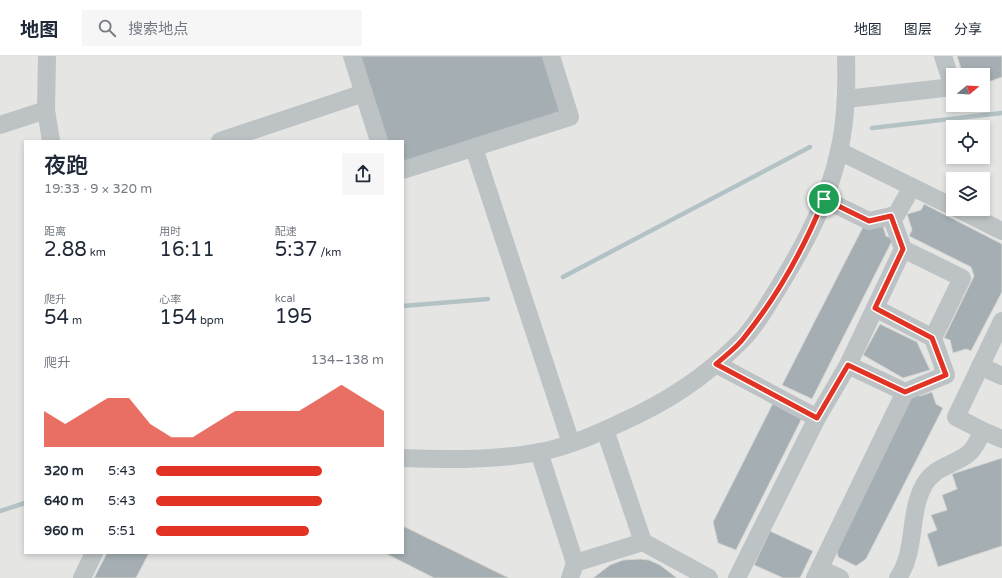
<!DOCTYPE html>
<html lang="zh">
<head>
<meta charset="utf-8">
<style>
  body { margin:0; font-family:"Varela Round","Noto Sans SC",sans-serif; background:#f6f6f7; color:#1f2937; height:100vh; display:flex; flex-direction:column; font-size:15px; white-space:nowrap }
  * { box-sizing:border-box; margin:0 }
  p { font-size:13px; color:#747a83 }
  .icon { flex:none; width:22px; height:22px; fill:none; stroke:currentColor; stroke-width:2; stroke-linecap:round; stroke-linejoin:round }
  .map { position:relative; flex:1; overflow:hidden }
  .drawer { position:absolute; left:24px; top:84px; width:380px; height:414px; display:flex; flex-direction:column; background:#fff; border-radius:0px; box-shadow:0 2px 6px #0003 }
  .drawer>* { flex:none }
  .needle { width:26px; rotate:72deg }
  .fabs { position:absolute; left:946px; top:12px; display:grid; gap:8px }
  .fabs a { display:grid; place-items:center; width:44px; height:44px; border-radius:0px; background:#fff; box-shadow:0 2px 6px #0003; font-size:20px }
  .pin { position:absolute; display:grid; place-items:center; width:34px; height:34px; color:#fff; margin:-17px; border:2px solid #fff; border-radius:50%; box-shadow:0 1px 4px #0007 }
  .round { display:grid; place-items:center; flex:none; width:42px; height:42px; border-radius:0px; background:#f6f6f7 }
  .summary { display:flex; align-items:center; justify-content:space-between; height:68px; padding:0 20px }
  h1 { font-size:22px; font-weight:600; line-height:30px }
  .stats { display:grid; grid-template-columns:repeat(3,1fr); gap:6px; height:68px; padding:4px 20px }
  .stats div { display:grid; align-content:center }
  .stats b { font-size:20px; font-weight:600 }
  .stats small { font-size:11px; font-weight:400 }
  .stats p { font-size:11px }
  .chart { height:112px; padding:8px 20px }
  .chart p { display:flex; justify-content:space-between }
  .chart svg { width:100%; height:72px; margin-top:4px; fill:#e13223; opacity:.7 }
  ul { padding:0 20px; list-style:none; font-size:13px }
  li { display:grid; grid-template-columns:64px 48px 1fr; align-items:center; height:30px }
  li i { height:10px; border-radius:5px; background:#e13223 }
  header { display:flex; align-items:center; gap:24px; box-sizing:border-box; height:56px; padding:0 20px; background:#fff; border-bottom:1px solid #e0e1e3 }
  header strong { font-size:19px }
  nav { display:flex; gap:22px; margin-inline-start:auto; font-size:14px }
  .search { width:280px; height:36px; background:#f6f6f7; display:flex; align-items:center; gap:10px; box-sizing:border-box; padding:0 14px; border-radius:0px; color:#747a83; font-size:15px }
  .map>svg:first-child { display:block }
  .built { fill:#e5e5e4; fill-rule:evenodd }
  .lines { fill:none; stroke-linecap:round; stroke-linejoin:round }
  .stream { stroke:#b3c3c5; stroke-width:4.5 }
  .building { fill:#a5afb3; stroke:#d5d5d3 }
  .minor { stroke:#bdc2c4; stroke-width:18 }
  .route-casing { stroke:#fff; stroke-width:8 }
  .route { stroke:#e13223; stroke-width:5 }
</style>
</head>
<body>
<header>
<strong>地图</strong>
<div class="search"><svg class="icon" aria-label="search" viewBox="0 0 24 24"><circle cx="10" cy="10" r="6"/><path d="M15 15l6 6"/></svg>搜索地点</div>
<nav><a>地图</a><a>图层</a><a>分享</a></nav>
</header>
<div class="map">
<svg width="1002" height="522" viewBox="0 0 1002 522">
  <rect width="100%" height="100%" fill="#f4f4f0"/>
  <path class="built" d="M0 0H1002V522H0ZM953 19H983V49H953ZM953 71H983V101H953ZM25 85H403V497H25ZM953 123H983V153H953Z"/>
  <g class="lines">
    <g class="stream">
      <polyline points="872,72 1002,57"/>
      <polyline points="563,221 810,91"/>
      <polyline points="403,250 488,243"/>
      <polyline points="0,455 25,447"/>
    </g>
  </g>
  <g class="building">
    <polygon points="352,0 551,0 570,61 403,114 403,85 379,85"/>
    <polygon points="957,0 1002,0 1002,21 983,28 983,19 963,19"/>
    <polygon points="924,148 1002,188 1002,236 971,295 966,293 953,297 950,284 944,282 974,220 971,211 909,180 912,174 907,158 921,154"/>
    <polygon points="882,167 886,180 893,183 812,343 782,329 864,169"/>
    <polygon points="880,268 917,286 930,314 903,322 863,299"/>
    <polygon points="932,336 936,348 943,352 866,503 856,510 838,501 836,489 913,338 920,340"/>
    <polygon points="773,347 802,362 736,494 718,487 713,466"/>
    <polygon points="1002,402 1002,490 938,511 927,478 937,474 931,459 947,454 942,439 957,433 952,418"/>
    <polygon points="403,470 509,522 434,522 385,497 403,497"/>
    <polygon points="770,475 813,495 800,522 783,522 754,509"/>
    <polygon points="107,497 149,497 136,522 94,522"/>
    <polygon points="640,503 649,504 660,509 677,522 593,522 610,509 623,504"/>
  </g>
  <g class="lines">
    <g class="minor">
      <polyline points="47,0 46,54 51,85"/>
      <polyline points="352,0 379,85"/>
      <polyline points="846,43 953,31 943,0"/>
      <polyline points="0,69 46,54"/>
      <polyline points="220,85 364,37"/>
      <polyline points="474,92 571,387"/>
      <polyline points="839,95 953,151"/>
      <polyline points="403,114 570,61 551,0"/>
      <polyline points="824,143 869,165 896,159 912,131"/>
      <polyline points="958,153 1002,175"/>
      <polyline points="891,160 903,193"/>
      <polyline points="875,252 933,282 946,319 905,336"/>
      <polyline points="716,308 817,362"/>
      <polyline points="980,310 1002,320"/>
      <polyline points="605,374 643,486 709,522"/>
      <polyline points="983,375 956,361 1002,265"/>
      <polyline points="539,396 575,507"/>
      <path d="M403 402C446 404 497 404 540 396 567 391 595 379 620 367 667 346 704 322 741 285 756 270 768 248 780 229 805 188 829 143 839 95 846 65 847 31 846 0"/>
      <polyline points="820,513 840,522"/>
      <polyline points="82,522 94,497"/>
      <polyline points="570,522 575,507 643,486"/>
      <polyline points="737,522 817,362 848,309 903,193 962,222 933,282"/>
      <polyline points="815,522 905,336 848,309"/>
      <path d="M898 522C917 494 908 458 924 429 935 410 952 410 968 398 975 393 979 382 983 375L1002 383"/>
    </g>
  </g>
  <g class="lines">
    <g class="route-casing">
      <path id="route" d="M824 143 869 165 891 160 903 193 875 252 932 282 946 319 905 336 848 309 817 362 716 308C725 300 736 292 743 283 777 241 804 192 824 143Z"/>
    </g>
    <use href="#route" class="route"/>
  </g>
</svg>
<div class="fabs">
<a><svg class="needle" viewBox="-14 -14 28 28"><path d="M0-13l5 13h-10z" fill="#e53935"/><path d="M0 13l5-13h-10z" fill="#747a83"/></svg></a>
<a><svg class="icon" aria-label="locate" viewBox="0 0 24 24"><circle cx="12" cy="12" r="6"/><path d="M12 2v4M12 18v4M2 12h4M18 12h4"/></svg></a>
<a><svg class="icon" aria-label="layers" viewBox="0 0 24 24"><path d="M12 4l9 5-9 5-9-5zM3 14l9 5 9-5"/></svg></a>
</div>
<div class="pin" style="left:824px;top:143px;background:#1e9e55"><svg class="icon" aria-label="arrive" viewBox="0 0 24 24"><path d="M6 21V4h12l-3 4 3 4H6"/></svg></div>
<section class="drawer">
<div class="summary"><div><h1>夜跑</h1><p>19:33 · 9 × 320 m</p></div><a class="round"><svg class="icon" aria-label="share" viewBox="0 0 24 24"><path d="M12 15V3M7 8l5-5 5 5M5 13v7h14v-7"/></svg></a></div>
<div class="stats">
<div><p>距离</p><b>2.88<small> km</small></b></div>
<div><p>用时</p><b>16:11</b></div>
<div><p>配速</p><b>5:37<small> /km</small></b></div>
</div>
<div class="stats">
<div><p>爬升</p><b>54<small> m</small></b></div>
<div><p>心率</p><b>154<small> bpm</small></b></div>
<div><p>kcal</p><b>195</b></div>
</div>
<div class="chart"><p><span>爬升</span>134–138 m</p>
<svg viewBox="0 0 160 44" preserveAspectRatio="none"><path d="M0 44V22L10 30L20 22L30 14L40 14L50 30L60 38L70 38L80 30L90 22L100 22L110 22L120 22L130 14L140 6L150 14L160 22V44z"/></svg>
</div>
<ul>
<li><b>320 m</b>5:43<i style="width:73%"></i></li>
<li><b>640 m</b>5:43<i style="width:73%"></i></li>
<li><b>960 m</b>5:51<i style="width:67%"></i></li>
</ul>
</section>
</div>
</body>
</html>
